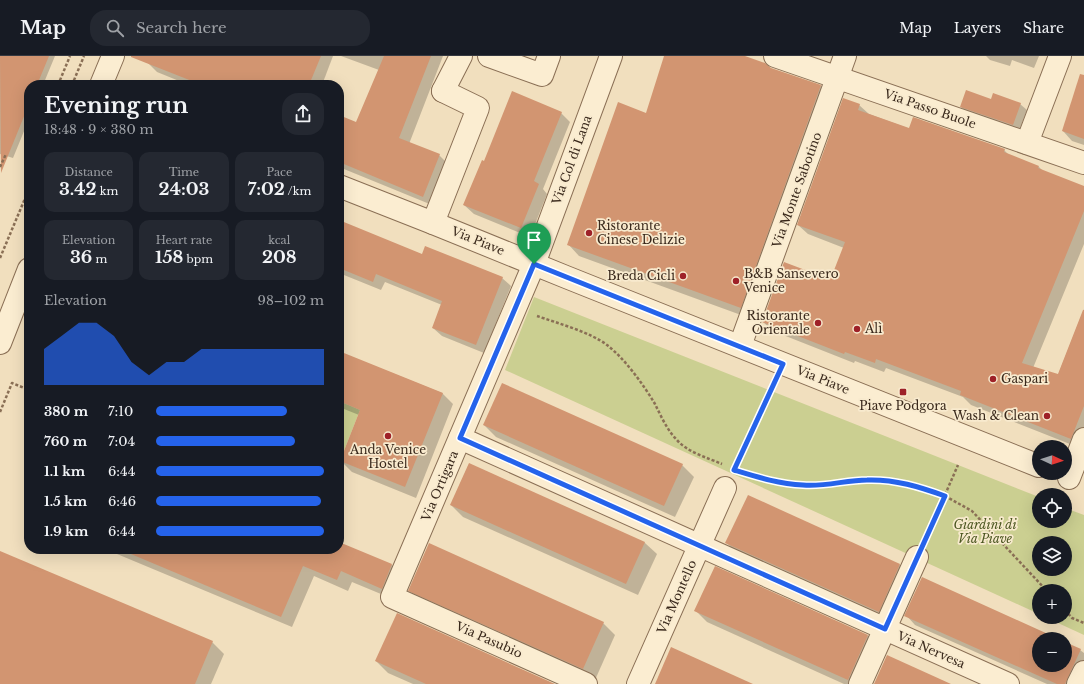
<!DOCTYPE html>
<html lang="en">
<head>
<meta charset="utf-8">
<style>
  body { margin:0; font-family:"Libre Baskerville",serif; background:#242831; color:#f1f3f6; height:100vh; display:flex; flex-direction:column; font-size:15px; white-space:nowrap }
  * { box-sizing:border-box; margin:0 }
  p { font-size:13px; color:#9ea1a6 }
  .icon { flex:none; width:22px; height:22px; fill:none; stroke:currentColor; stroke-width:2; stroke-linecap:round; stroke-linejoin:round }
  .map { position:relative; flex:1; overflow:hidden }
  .details { position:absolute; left:24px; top:24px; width:320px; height:474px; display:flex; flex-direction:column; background:#171b24; border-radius:16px; box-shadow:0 4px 16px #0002 }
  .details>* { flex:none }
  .needle { width:26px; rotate:93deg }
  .buttons { position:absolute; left:1032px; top:384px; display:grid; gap:8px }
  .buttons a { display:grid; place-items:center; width:40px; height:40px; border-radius:50%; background:#171b24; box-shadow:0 4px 16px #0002; font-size:20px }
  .pin { position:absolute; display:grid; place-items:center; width:34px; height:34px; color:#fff; margin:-41px -17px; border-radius:50% 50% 50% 0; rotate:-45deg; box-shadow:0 0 4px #0007 }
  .pin .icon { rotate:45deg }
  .round { display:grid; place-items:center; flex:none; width:42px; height:42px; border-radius:16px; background:#242831 }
  .overview { display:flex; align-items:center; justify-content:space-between; height:68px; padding:0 20px }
  h1 { font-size:22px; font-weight:700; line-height:30px }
  .metrics { display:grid; grid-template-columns:repeat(3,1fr); gap:6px; height:68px; padding:4px 20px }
  .metrics div { display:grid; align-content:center; border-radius:10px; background:#242831; text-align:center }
  .metrics b { font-size:17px; font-weight:700 }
  .metrics small { font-size:11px; font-weight:400 }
  .metrics p { font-size:11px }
  .chart { height:112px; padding:8px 20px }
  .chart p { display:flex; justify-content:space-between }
  .chart svg { width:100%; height:72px; margin-top:4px; fill:#2563eb; opacity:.7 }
  ul { padding:0 20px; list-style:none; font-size:13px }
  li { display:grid; grid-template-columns:64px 48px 1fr; align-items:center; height:30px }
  li i { height:10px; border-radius:5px; background:#2563eb }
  header { display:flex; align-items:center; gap:24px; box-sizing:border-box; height:56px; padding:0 20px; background:#171b24; border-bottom:1px solid #363941 }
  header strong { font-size:19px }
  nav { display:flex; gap:22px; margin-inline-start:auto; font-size:14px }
  .search { width:280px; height:36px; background:#242831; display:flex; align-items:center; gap:10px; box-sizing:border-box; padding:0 14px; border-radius:16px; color:#9ea1a6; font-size:15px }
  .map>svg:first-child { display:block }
  .green { fill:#cbcf91; fill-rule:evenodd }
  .shadow { fill:#0003 }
  .building { fill:#d29571 }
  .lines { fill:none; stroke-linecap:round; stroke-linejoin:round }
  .minor-casing { stroke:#8a6f55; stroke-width:24 }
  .path { stroke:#8a6f55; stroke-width:2.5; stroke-dasharray:3 2; stroke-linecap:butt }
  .minor { stroke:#fbedd1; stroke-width:22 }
  .route-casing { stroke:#fff; stroke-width:8 }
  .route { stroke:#2563eb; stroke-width:5 }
  .poi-dot { fill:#9e2128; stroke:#f8eace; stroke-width:1.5 }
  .labels { text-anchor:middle; stroke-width:3.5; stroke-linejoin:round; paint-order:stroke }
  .street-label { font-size:12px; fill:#39281b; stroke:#f8eace }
  .poi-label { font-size:12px; fill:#39281b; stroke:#f8eace; text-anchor:start }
  .park-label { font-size:12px; font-style:italic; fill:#4b5620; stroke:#f8eace }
</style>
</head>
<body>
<header>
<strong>Map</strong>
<div class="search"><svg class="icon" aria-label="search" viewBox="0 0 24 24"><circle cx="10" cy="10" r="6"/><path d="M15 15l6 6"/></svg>Search here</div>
<nav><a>Map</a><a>Layers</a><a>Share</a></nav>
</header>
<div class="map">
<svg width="1084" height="628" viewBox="0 0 1084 628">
  <rect width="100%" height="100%" fill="#f1dfbe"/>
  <g class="green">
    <path d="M534 241 1039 441V465H1065V452L1084 459V579L1045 561H1065V535H1039V558L505 314ZM1039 487H1065V513H1039Z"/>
    <polygon points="339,345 360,354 340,405 339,405"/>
  </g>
  <g class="shadow">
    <polygon points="0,0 55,0 43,29 29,29 29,63 13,102 0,98"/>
    <polygon points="151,0 333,0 322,29 189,29 157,16 148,7"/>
    <polygon points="341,0 443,0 409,88 439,99 448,108 432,149 339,111 339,60 357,67 379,14"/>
    <polygon points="665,0 742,0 770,13 821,30 832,42 752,263 579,200 568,188 647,58"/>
    <polygon points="986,0 1039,0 1034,12 1012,4 1010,10 990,4"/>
    <polygon points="1084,33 1084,89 1072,85 1063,75"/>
    <polygon points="1020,48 1027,54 1019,75 968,57 961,51"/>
    <polygon points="859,49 869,58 910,73 1004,94 1010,100 1039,111 1043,115 1084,131 1084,188 1033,312 1058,319 1084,253 1084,386 1080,392 971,349 963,341 886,312 884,316 855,305 854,307 773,275 763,266 821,221 832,223 844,192 808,178 798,169"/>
    <polygon points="561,57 570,66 543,133 547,138 530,181 474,158 464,149"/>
    <polygon points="339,166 423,199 502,222 511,230 484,297 442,280 433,272 442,249 385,226 381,234 339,217"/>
    <polygon points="339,296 442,337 453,348 416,442 352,416 341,405 359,359 339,351"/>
    <polygon points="484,369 682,409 694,421 675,461 496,381"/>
    <polygon points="469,408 645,487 657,498 638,539 463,461 451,449"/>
    <polygon points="339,487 392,509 403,520 393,543 352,526 348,535 314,520 292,571 105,493 339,493"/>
    <polygon points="727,487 900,509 909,518 888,565 736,497"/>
    <polygon points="0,496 212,586 224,598 211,628 0,628"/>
    <polygon points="716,512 868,580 879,592 863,628 844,628 707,566 696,555"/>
    <polygon points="409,534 603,567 615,579 595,624 421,546"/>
    <polygon points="906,559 1057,583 1039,583 1039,609 1065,609 1065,587 1080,594 1084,597 1084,616 1078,628 1047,628 915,569"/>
    <polygon points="376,605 553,628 413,628 388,617"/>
  </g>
  <g class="building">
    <polygon points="0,0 49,0 37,29 29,29 29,48 1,117"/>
    <polygon points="131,0 321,0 309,29 202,29 131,1"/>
    <polygon points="384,0 431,0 399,82 440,98 423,141 339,106 339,59 356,66"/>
    <polygon points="664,0 745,0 765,7 771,12 821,29 741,252 567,189 618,46 646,57"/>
    <polygon points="1080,18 1084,19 1084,83 1062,75"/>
    <polygon points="966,34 991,43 993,37 1021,47 1013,69 960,51"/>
    <polygon points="512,35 562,56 534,125 539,128 521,172 463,149 482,104 484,105"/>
    <polygon points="843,42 860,48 858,54 909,72 913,61 1005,93 1004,96 1039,110 1038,112 1084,130 1084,155 1022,307 1058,318 1083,254 1084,254 1084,350 1071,383 960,339 961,335 876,303 875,307 845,296 844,298 762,266 784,206 821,220 822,218 831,222 845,186 797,169"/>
    <polygon points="339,164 422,198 425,190 503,221 476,289 432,272 442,245 376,218 373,226 339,212"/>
    <polygon points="339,295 443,337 405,431 340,405 360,354 339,345"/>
    <polygon points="502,327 683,408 664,450 483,369"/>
    <polygon points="469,407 645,486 626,528 450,449"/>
    <polygon points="748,439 900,508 879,556 725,487"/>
    <polygon points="339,486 392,508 382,533 341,515 337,524 303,510 281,561 119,493 339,493"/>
    <polygon points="429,487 604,566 583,613 408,535"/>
    <polygon points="0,495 213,585 195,628 0,628"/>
    <polygon points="715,510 868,579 848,624 694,555"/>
    <polygon points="922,521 1059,583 1039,583 1039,609 1065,609 1065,586 1081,593 1065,628 1057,628 904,560"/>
    <polygon points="397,557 555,628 426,628 375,605"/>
    <polygon points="671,591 753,628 655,628"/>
    <polygon points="887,599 951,628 874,628"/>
  </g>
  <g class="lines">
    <g class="minor-casing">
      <g id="minor">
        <polyline points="489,0 542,19 549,0"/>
        <polyline points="775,0 1084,107"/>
        <polyline points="101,29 113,0"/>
        <polyline points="443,35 461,0"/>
        <polyline points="1027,87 1060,0"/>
        <polyline points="339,130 433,167 566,221 1039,410"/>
        <polyline points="433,167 478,52 443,35"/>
        <polyline points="0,287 29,213"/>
        <polyline points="740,290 845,0"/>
        <polyline points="460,382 1008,628"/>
        <polyline points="1069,422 1084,383"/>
        <polyline points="586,628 392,541 534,208 611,0"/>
        <polyline points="638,628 725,432"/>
        <polyline points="860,628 917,501"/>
        <polyline points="1078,628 1084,616"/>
      </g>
    </g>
    <g class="path">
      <polyline points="58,29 70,0"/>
      <polyline points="72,29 84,0"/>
      <polyline points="27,52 29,53"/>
      <polyline points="0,111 6,98"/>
      <polyline points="0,202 29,133"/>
      <path d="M537 260C557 267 590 276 607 289 625 303 643 328 655 348 661 360 667 374 677 384 687 396 708 402 722 408"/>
      <polyline points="0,356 12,327 29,334"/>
      <polyline points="736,411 774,328"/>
      <polyline points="744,417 771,425 804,430 835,428 866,424 890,425 919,431 945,440 972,455 1047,535"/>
      <polyline points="927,480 958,409"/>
      <polyline points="1065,554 1072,562 1084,567"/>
    </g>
    <use href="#minor" class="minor"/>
  </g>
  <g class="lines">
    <g class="route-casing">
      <path id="route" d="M534 208 783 308 734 414C757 421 779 428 803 429 825 431 846 424 867 424 895 423 920 431 945 440L885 573 460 382Z"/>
    </g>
    <use href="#route" class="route"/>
  </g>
  <g class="poi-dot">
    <circle cx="589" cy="177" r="4"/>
    <circle cx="683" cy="220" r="4"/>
    <circle cx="736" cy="225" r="4"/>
    <circle cx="818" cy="267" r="4"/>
    <circle cx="857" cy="273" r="4"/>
    <circle cx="993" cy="323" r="4"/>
    <rect x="899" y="332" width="8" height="8" rx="2"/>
    <circle cx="1047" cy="360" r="4"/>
    <circle cx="388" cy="380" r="4"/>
  </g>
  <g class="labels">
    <g class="street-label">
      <text transform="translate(930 53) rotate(19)" y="4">Via Passo Buole</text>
      <text transform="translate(572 104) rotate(-70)" y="4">Via Col di Lana</text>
      <text transform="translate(797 134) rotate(-70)" y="4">Via Monte Sabotino</text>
      <text transform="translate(478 185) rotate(22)" y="4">Via Piave</text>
      <text transform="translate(823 324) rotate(22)" y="4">Via Piave</text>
      <text transform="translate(440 430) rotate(-67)" y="4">Via Ortigara</text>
      <text transform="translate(677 541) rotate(-66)" y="4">Via Montello</text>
      <text transform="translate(489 584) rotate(24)" y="4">Via Pasubio</text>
      <text transform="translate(931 594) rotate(24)" y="4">Via Nervesa</text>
    </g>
    <g class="poi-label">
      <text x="597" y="174">Ristorante<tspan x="597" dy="14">Cinese Delizie</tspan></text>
      <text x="744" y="222">B&amp;B Sansevero<tspan x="744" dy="14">Venice</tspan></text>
      <text x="675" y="224" text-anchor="end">Breda Cicli</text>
      <text x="810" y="264" text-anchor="end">Ristorante<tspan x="810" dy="14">Orientale</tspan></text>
      <text x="865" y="277">Alì</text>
      <text x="1001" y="327">Gaspari</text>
      <text x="903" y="354" text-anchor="middle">Piave Podgora</text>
      <text x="1039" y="364" text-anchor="end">Wash &amp; Clean</text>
      <text x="388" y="398" text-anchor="middle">Anda Venice<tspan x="388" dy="14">Hostel</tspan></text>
    </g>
    <g class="park-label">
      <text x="985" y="473">Giardini di<tspan x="985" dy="14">Via Piave</tspan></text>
    </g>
  </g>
</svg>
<div class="buttons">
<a><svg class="needle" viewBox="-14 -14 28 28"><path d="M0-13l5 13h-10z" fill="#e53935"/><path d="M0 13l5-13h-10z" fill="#9ea1a6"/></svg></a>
<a><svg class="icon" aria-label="locate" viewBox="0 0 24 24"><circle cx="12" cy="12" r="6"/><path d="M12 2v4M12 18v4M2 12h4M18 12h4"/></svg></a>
<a><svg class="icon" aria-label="layers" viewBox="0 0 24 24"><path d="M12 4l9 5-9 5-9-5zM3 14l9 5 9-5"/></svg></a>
<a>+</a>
<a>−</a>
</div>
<div class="pin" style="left:534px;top:208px;background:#1e9e55"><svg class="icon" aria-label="arrive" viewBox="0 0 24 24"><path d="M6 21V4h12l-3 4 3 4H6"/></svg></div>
<section class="details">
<div class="overview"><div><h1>Evening run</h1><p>18:48 · 9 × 380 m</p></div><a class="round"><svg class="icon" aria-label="share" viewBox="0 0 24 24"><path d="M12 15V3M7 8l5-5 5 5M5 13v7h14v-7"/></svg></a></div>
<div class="metrics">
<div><p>Distance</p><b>3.42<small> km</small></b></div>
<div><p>Time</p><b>24:03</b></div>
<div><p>Pace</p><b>7:02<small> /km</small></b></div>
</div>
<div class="metrics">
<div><p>Elevation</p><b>36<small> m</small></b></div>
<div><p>Heart rate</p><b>158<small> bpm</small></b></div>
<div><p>kcal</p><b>208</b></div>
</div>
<div class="chart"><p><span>Elevation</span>98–102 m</p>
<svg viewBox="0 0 160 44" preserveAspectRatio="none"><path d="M0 44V22L10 14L20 6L30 6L40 14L50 30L60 38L70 30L80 30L90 22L100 22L110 22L120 22L130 22L140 22L150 22L160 22V44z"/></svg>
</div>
<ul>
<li><b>380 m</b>7:10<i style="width:78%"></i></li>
<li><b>760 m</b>7:04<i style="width:83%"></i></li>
<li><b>1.1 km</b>6:44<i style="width:100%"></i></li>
<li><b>1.5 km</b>6:46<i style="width:98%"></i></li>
<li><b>1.9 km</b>6:44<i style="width:100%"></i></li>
</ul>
</section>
</div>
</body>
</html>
